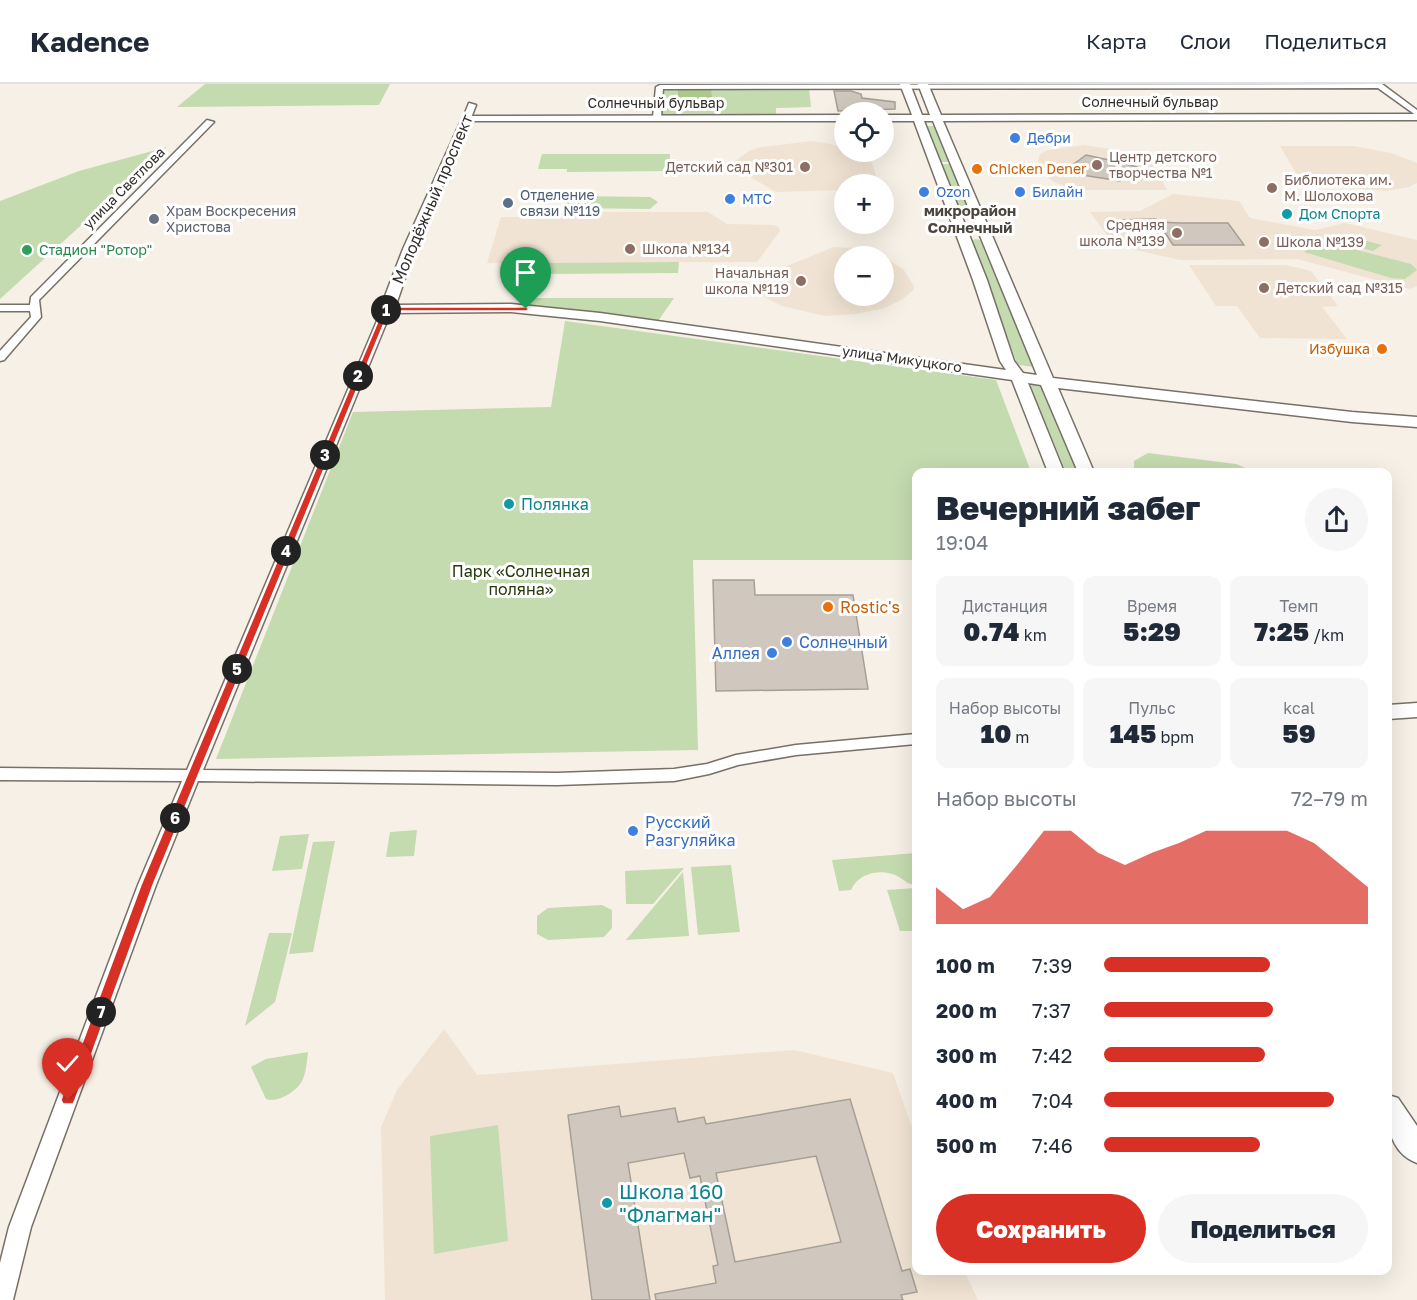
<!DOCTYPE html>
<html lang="ru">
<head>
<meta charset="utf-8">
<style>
  body { margin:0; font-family:"Golos Text",sans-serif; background:#f6f6f7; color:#1f2937; height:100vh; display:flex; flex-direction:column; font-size:22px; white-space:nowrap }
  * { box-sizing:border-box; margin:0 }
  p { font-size:20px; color:#747a83 }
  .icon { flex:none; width:33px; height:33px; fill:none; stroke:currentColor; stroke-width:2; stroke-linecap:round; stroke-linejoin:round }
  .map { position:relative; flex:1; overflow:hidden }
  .panel { position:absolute; left:912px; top:384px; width:480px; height:807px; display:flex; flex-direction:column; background:#fff; border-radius:12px; box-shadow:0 6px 24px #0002 }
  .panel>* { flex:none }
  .buttons { position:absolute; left:834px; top:18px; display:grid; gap:12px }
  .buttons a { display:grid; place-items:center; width:60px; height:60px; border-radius:50%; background:#fff; box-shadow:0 6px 24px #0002; font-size:30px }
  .pin { position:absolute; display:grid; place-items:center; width:51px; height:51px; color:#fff; margin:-62px -26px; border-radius:50% 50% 50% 0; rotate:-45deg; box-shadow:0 0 6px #0007 }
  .pin .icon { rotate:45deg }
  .km { position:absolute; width:30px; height:30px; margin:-15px; border-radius:50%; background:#222; color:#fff; font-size:16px; line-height:30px; text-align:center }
  .round { display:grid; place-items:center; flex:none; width:63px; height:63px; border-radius:32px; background:#f6f6f7 }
  .summary { display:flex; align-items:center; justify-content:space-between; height:102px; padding:0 24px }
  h1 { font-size:33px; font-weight:800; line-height:45px }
  .stats { display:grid; grid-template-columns:repeat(3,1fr); gap:9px; height:102px; padding:6px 24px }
  .stats div { display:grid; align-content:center; border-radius:12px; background:#f6f6f7; text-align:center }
  .stats b { font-size:26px; font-weight:800 }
  .stats small { font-size:16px; font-weight:400 }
  .stats p { font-size:16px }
  .chart { height:168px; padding:12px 24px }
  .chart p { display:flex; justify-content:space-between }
  .chart svg { width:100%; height:108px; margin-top:6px; fill:#d93025; opacity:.7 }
  .action { display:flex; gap:12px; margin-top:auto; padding:12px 24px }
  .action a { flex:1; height:69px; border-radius:36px; background:#d93025; color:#fff; font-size:24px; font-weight:800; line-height:69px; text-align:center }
  .action a+a { background:#f6f6f7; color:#1f2937 }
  ul { padding:0 24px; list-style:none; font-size:20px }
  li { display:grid; grid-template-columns:96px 72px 1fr; align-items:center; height:45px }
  li i { height:15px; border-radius:8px; background:#d93025 }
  header { display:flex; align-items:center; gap:36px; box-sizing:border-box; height:84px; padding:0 30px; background:#fff; border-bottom:2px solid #e0e1e3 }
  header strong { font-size:28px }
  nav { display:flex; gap:33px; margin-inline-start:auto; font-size:21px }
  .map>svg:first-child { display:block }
  .built { fill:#f0e3d3 }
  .green { fill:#c4daaf }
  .forest { fill:#aac98a }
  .building { fill:#d0c8be; stroke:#a69f95; stroke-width:1.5; fill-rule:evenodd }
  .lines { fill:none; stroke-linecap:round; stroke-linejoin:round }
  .street-casing { stroke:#767067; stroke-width:3 }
  .secondary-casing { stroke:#767067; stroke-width:3 }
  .street { fill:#fff; fill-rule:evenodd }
  .secondary { fill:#fff; fill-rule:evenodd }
  .route { fill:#d93025; stroke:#fff; stroke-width:1.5 }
  .shop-dot { fill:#3f7fe0; stroke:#fff; stroke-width:2 }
  .education-dot { fill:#8d6e63; stroke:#fff; stroke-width:2 }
  .food-dot { fill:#e8710a; stroke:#fff; stroke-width:2 }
  .service-dot { fill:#5c6f8a; stroke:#fff; stroke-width:2 }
  .culture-dot { fill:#0f9aa8; stroke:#fff; stroke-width:2 }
  .worship-dot { fill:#6b7280; stroke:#fff; stroke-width:2 }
  .leisure-dot { fill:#2e9e5b; stroke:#fff; stroke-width:2 }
  .labels { text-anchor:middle; stroke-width:6; stroke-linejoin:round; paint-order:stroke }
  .far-street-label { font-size:14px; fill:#322f2b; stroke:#fff }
  .far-shop-label { font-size:14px; fill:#366cbe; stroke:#fff; text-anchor:start }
  .far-education-label { font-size:14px; fill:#785e54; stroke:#fff; text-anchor:start }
  .far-food-label { font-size:14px; fill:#c56008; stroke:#fff; text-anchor:start }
  .far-service-label { font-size:14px; fill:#4e5e75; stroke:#fff; text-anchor:start }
  .far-worship-label { font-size:14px; fill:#5b616d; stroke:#fff; text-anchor:start }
  .far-culture-label { font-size:14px; fill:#0d838f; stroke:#fff; text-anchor:start }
  .far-leisure-label { font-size:14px; fill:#27864d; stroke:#fff; text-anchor:start }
  .far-neighbourhood-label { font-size:15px; font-weight:bold; fill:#4b453d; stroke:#fff }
  .street-label { font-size:16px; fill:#322f2b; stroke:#fff }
  .culture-label { font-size:16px; fill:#0d838f; stroke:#fff; text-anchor:start }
  .park-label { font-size:16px; fill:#26390b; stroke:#fff }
  .food-label { font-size:16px; fill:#c56008; stroke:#fff; text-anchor:start }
  .shop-label { font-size:16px; fill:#366cbe; stroke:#fff; text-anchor:start }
  .near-culture-label { font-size:20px; fill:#0d838f; stroke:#fff; text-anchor:start }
</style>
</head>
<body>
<header>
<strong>Kadence</strong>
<nav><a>Карта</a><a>Слои</a><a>Поделиться</a></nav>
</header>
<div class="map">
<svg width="1417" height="1216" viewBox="0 0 1417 1216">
  <rect width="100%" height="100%" fill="#f7f0e6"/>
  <g class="built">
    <polygon points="812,57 831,60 864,74 872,79 876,92 851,92 853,100 844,100 844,106 776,108 740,87 735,77 749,67 761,63"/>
    <polygon points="1084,61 1130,68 1151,75 1167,106 1073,106 1054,98 1044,89 1038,78 1040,70 1048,66"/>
    <polygon points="1280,62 1354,62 1391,69 1417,79 1417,99 1409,103 1386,107 1339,103 1322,99 1296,89"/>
    <polygon points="1173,110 1239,117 1250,134 1315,146 1345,139 1417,156 1417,202 1410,205 1297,175 1180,176 1114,161 1090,128 1140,127"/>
    <polygon points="557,128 708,128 727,140 772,141 778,142 780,147 757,178 487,179 501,133 557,133"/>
    <polygon points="834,163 854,164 881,172 844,172 844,212 884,212 884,173 903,185 913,200 914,205 903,215 885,224 857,230 825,232 782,222 764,213 755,206 755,201 767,190"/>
    <polygon points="1286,181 1311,187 1338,222 1322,223 1347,255 1260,254 1237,222 1216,222 1189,181"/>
    <polygon points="444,945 477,991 794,966 893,989 916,1055 916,1186 964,1187 978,1216 385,1216 381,1043 397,1006"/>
  </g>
  <g class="green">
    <polygon points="205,0 390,0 379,21 177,23"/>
    <polygon points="809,4 811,23 776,24 776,33 669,32 662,30 663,7 669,5"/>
    <polygon points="924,42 937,42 951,78 939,78"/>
    <polygon points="167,63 0,215 0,117 79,87"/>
    <polygon points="542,70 670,70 669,87 567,88 567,85 538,85"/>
    <polygon points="939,80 951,80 971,131 961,131"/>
    <polygon points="572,112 650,113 658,118 650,125 570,124 564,121 564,118"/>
    <polygon points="1344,151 1382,161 1373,167 1335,157"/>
    <polygon points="975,155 980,156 1033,283 1019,281 1017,279 971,158"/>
    <polygon points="1317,158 1330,159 1411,180 1417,186 1405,195 1391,194 1304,168"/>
    <polygon points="679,178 678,189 536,190 538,179"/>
    <polygon points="529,214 674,214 658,237 527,222"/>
    <polygon points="565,237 996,296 1031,388 916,388 916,476 693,476 698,666 216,675 353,328 551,323"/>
    <polygon points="1038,299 1043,303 1078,388 1066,388 1030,302"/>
    <polygon points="1148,369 1236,380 1255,388 1138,388 1134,384 1134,377"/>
    <polygon points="417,746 414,772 386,773 390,748"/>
    <polygon points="309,750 302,785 272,787 280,752"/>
    <polygon points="335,757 313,868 289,870 313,758"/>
    <path d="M916 769V801C908 801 906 797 899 793 883 784 859 788 851 806L839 807 832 776Z"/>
    <polygon points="731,781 740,848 698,851 691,783"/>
    <polygon points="684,784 653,820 626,820 625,787"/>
    <polygon points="683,788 689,852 626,856"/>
    <polygon points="916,804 916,847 900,847 887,806"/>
    <polygon points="602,821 612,826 612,844 604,853 548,856 537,850 537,832 548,824"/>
    <polygon points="269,849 292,849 275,918 245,942"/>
    <path d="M308 968C307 977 306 990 302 997 296 1008 278 1019 266 1015L251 983 266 975Z"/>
    <polygon points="498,1041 508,1157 434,1170 430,1052"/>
  </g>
  <polygon class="forest" points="678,5 711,5 712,15 688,16 678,13"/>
  <g class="building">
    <polygon points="834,7 851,7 861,10 862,14 895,18 895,25 838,27"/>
    <polygon points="1086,71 1123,79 1137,83 1120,97 1063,88"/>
    <polygon points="1156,135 1158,138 1181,139 1228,139 1244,161 1173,161 1164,147 1125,147 1118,136"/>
    <polygon points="713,496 754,496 755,511 853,511 868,605 716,607"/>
    <path d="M850 1015 902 1187 910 1185 917 1208 901 1211 903 1216H656L655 1210 716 1199 713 1182 718 1181 700 1092 690 1094 684 1069 628 1079 650 1216H592L568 1031 619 1022 621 1033 675 1024 678 1038 704 1033 706 1040ZM816 1072 841 1158 735 1178 716 1089Z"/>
  </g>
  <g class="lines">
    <g class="street-casing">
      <g id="street">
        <polygon points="1382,0 1417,26 1417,32 1378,4 663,5 661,33 657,35 653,33 656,3 660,1"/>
        <polygon points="469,19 476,21 471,34 467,36 463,34"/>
        <polygon points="207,36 214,38 39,216 41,233 4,276 0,277 0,267 31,233 30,227 0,227 0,221 30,221 31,213"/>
        <polygon points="387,222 392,225 203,686 557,689 674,685 707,680 736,671 796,661 916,650 916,660 796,671 738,681 709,690 674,697 557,701 198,697 156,801 31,1143 13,1216 0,1216 0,1179 9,1143 138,801 182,697 0,696 0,684 187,686 382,225"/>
      </g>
    </g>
    <g class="secondary-casing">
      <g id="secondary">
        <path d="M900 0H910L922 31H930L918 0H928L941 31 1417 30V36L943 37 1053 294 1352 328 1417 333V343L1352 338 1058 304 1094 388H1078L1041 301 1028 299 1064 388H1048L1012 296 600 237 511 228 387 229 380 225 403 165 463 32 844 31V37H471L415 165 396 221 511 220 600 229 1006 286 1000 277 973 196 914 37H884V31H912ZM924 37H933L1037 291 1023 289 1014 277 987 196Z"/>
        <polygon points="1417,619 1417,633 1388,635 1388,621"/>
        <path d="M1388 1011 1398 1014 1417 1042V1079C1389 1069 1385 1036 1388 1011Z"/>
      </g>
    </g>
    <use href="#street" class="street"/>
    <use href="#secondary" class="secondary"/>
  </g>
  <polygon class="route" points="384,223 526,223 529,225 526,227 389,227 153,801 75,1016 73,1020 63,1020 61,1016 141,801"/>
  <g class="shop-dot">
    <circle cx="1015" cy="54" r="6"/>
    <circle cx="924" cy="108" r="6"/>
    <circle cx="1020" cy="108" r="6"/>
    <circle cx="730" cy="115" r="6"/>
    <circle cx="787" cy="558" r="6"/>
    <circle cx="772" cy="569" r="6"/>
    <circle cx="633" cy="747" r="6"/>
  </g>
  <g class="education-dot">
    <circle cx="1097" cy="81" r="6"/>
    <circle cx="805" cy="83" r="6"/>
    <circle cx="1272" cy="104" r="6"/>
    <circle cx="1177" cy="149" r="6"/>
    <circle cx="1264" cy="158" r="6"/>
    <circle cx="630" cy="165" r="6"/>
    <circle cx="801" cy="197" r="6"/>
    <circle cx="1264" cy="204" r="6"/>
  </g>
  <g class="food-dot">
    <circle cx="977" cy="85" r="6"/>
    <circle cx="1382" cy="265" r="6"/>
    <circle cx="828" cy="523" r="6"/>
  </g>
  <circle class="service-dot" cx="508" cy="119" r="6"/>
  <g class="culture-dot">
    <circle cx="1287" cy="130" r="6"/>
    <circle cx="509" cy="420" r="6"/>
    <circle cx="607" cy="1119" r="6"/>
  </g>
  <circle class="worship-dot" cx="154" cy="135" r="6"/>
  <circle class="leisure-dot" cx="27" cy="166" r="6"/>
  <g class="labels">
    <g class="far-street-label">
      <text x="1150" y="23">Солнечный бульвар</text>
      <text x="656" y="24">Солнечный бульвар</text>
      <text transform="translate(124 104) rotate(-45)" y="5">улица Светлова</text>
      <text transform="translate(902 275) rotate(8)" y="5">улица Микуцкого</text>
    </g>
    <g class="far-shop-label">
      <text x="1027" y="59">Дебри</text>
      <text x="936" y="113">Ozon</text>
      <text x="1032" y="113">Билайн</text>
      <text x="742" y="120">МТС</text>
    </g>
    <g class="far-education-label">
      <text x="1109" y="78">Центр детского<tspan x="1109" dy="16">творчества №1</tspan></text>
      <text x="793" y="88" text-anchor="end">Детский сад №301</text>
      <text x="1284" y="101">Библиотека им.<tspan x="1284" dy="16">М. Шолохова</tspan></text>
      <text x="1165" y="146" text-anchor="end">Средняя<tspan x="1165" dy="16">школа №139</tspan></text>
      <text x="1276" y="163">Школа №139</text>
      <text x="642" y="170">Школа №134</text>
      <text x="789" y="194" text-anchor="end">Начальная<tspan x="789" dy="16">школа №119</tspan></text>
      <text x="1276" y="209">Детский сад №315</text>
    </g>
    <g class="far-food-label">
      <text x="989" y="90">Chicken Dener</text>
      <text x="1370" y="270" text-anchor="end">Избушка</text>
    </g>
    <g class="far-service-label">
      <text x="520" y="116">Отделение<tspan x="520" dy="16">связи №119</tspan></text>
    </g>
    <g class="far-worship-label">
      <text x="166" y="132">Храм Воскресения<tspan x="166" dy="16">Христова</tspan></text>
    </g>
    <g class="far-culture-label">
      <text x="1299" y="135">Дом Спорта</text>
    </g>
    <g class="far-leisure-label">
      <text x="39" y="171">Стадион "Ротор"</text>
    </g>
    <g class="far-neighbourhood-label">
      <text x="970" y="132">микрорайон<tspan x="970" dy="17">Солнечный</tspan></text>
    </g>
    <g class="street-label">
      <text transform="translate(432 115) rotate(-67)" y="6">Молодёжный проспект</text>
    </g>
    <g class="culture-label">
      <text x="521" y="426">Полянка</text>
    </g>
    <g class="park-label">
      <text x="521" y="493">Парк «Солнечная<tspan x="521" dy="18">поляна»</tspan></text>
    </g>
    <g class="food-label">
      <text x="840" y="529">Rostic's</text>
    </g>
    <g class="shop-label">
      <text x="799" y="564">Солнечный</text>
      <text x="760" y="575" text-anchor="end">Аллея</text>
      <text x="645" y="744">Русский<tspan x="645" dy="18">Разгуляйка</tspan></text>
    </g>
    <g class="near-culture-label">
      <text x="619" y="1115">Школа 160<tspan x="619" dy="23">"Флагман"</tspan></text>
    </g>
  </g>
</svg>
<div class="buttons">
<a><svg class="icon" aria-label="locate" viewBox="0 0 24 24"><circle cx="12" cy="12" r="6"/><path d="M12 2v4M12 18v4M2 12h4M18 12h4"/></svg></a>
<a>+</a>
<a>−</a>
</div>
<div class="pin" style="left:526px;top:225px;background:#1e9e55"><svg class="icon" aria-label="arrive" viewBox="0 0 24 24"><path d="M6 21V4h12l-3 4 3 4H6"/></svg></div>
<div class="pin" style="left:68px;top:1016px;background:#d93025"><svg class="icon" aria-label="check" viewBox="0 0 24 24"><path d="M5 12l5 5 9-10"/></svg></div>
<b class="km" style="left:386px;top:226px">1</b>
<b class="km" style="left:358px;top:292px">2</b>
<b class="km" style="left:325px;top:371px">3</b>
<b class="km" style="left:286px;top:467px">4</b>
<b class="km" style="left:237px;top:585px">5</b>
<b class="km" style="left:175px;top:734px">6</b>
<b class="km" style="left:101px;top:928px">7</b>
<section class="panel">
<div class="summary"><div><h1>Вечерний забег</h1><p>19:04</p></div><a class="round"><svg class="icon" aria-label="share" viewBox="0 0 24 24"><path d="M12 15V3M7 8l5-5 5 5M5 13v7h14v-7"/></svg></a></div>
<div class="stats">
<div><p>Дистанция</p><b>0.74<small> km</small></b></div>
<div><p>Время</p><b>5:29</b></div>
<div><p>Темп</p><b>7:25<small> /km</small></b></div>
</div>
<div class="stats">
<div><p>Набор высоты</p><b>10<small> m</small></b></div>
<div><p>Пульс</p><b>145<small> bpm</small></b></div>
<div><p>kcal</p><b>59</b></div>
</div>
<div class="chart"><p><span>Набор высоты</span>72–79 m</p>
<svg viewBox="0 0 160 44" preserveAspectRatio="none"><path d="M0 44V29L10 38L20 33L30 20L40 6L50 6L60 15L70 20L80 15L90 11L100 6L110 6L120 6L130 6L140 11L150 20L160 29V44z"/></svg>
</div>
<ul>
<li><b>100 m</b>7:39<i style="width:63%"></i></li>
<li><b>200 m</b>7:37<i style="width:64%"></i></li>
<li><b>300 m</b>7:42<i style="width:61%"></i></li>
<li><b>400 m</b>7:04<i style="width:87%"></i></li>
<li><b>500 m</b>7:46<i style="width:59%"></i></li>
</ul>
<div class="action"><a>Сохранить</a><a>Поделиться</a></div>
</section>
</div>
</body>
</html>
